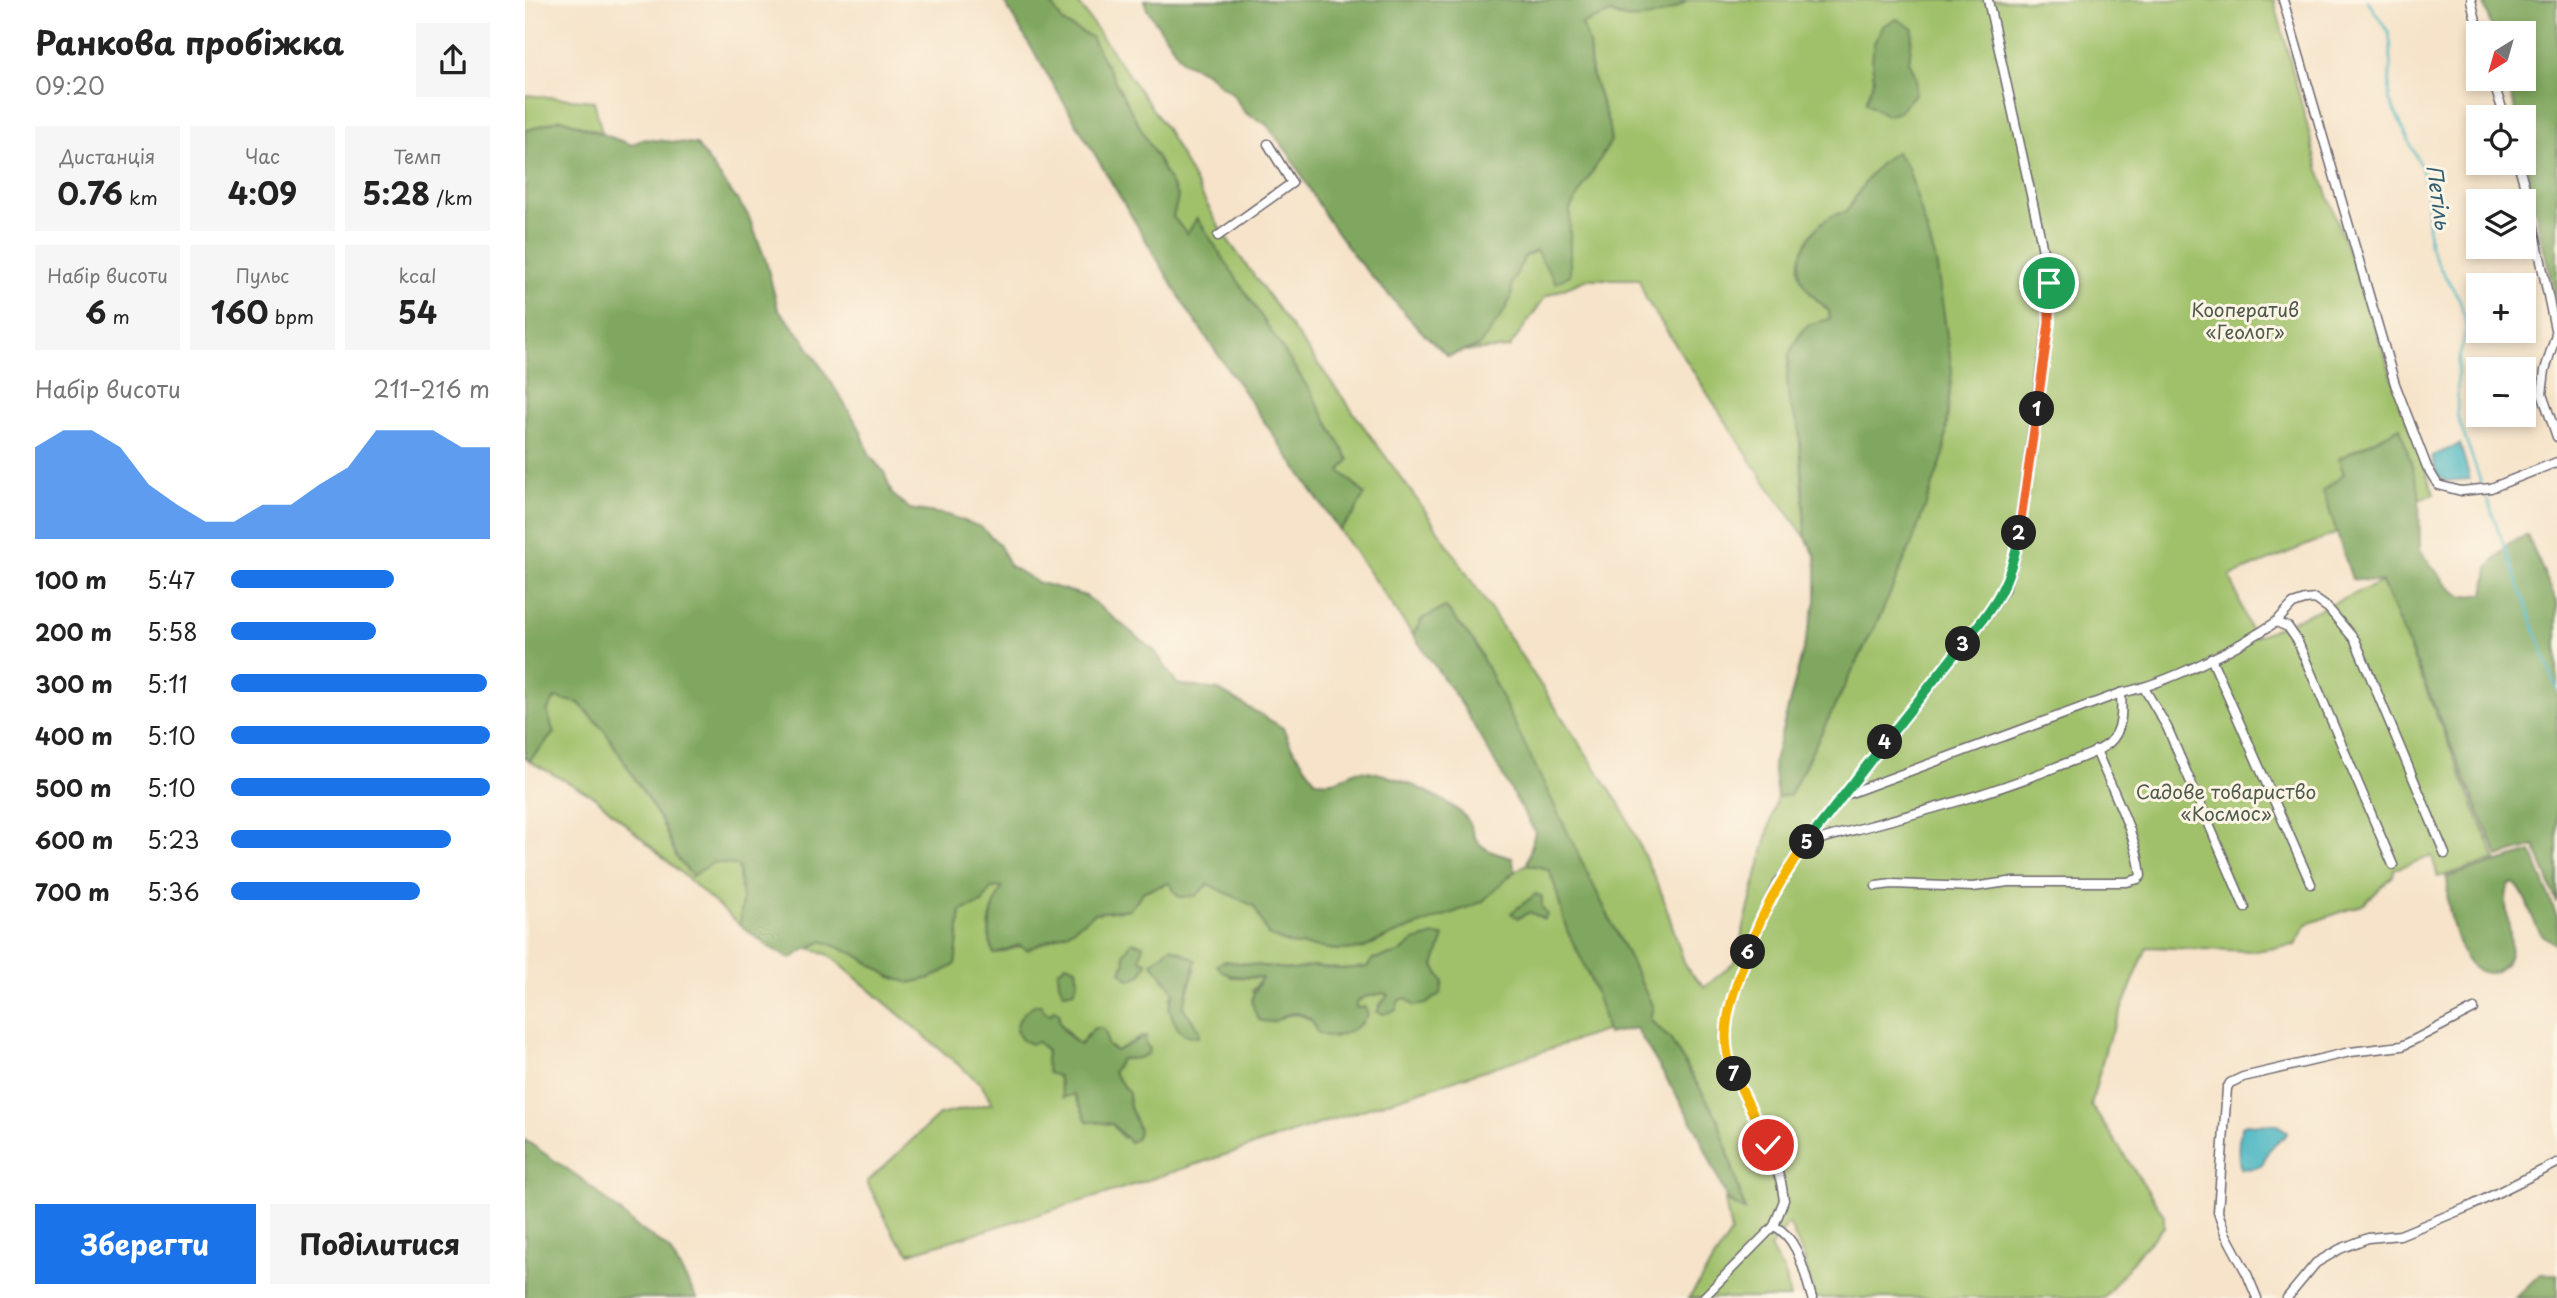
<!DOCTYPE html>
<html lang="uk">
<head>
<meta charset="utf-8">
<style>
  body { margin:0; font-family:"Playpen Sans",sans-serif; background:#f6f6f6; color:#222; height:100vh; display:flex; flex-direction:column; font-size:26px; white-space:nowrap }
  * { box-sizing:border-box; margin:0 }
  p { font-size:23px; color:#767676 }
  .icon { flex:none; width:38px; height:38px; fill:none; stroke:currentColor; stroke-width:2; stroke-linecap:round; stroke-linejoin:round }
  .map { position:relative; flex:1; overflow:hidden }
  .sheet { display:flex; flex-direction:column; background:#fff; width:525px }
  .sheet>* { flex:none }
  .needle { width:46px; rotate:217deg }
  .buttons { position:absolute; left:1941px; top:21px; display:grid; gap:14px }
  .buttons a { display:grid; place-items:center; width:70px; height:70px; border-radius:0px; background:#fff; box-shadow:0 4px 10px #0003; font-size:35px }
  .pin { position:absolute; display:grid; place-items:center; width:60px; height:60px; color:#fff; margin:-30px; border:4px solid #fff; border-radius:50%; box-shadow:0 2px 7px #0007 }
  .km { position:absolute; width:35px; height:35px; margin:-18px; border-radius:50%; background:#222; color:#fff; font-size:19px; line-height:35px; text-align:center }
  .round { display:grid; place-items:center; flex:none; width:74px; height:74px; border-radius:0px; background:#f6f6f6 }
  .overview { display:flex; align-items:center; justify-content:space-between; height:119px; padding:0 35px }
  h1 { font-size:32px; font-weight:700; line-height:52px }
  .stats { display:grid; grid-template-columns:repeat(3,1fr); gap:10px; height:119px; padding:7px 35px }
  .stats div { display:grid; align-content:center; border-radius:0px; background:#f6f6f6; text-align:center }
  .stats b { font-size:30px; font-weight:700 }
  .stats small { font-size:19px; font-weight:400 }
  .stats p { font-size:19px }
  .chart { height:196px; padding:14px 35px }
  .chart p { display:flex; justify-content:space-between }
  .chart svg { width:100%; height:126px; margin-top:7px; fill:#1a73e8; opacity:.7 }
  .button { display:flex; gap:14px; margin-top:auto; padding:14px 35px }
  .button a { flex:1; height:80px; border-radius:0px; background:#1a73e8; color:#fff; font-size:28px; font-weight:700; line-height:80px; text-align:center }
  .button a+a { background:#f6f6f6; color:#222 }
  ul { padding:0 35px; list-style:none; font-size:23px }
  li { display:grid; grid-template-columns:112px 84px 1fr; align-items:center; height:52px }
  li i { height:18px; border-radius:9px; background:#1a73e8 }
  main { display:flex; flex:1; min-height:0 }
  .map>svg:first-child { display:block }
  .green { fill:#a0c16a; stroke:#617252; stroke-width:2; fill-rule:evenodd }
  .forest { fill:#80a75e; stroke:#51644c; stroke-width:2 }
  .water { fill:#47b5c1; stroke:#346c7e; stroke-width:2 }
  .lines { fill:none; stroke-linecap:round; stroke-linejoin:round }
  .stream { stroke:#47b5c1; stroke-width:2.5 }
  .minor-casing { stroke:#6c666d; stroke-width:11 }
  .minor { stroke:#fff; stroke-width:8 }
  .split-1-casing { stroke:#fff; stroke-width:14 }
  .split-2-casing { stroke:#fff; stroke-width:14 }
  .split-3-casing { stroke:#fff; stroke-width:14 }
  .split-4-casing { stroke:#fff; stroke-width:14 }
  .split-5-casing { stroke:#fff; stroke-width:14 }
  .split-6-casing { stroke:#fff; stroke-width:14 }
  .split-7-casing { stroke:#fff; stroke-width:14 }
  .split-8-casing { stroke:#fff; stroke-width:14 }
  .split-1 { stroke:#f0652b; stroke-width:9 }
  .split-2 { stroke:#f0652b; stroke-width:9 }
  .split-3 { stroke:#22a559; stroke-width:9 }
  .split-4 { stroke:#22a559; stroke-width:9 }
  .split-5 { stroke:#22a559; stroke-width:9 }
  .split-6 { stroke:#f5b400; stroke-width:9 }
  .split-7 { stroke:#f5b400; stroke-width:9 }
  .split-8 { stroke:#f5b400; stroke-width:9 }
  .labels { text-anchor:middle; stroke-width:6; stroke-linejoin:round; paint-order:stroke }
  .park-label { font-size:19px; fill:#4e5a4b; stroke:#fcf5e5 }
  .water-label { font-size:21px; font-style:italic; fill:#315d71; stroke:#fcf5e5 }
</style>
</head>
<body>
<main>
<section class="sheet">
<div class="overview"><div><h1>Ранкова пробіжка</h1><p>09:20</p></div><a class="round"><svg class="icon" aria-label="share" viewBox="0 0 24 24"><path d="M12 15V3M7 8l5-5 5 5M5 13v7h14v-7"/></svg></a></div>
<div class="stats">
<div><p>Дистанція</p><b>0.76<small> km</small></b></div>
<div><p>Час</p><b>4:09</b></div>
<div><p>Темп</p><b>5:28<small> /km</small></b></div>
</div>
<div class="stats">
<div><p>Набір висоти</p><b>6<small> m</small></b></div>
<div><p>Пульс</p><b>160<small> bpm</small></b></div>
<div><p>kcal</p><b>54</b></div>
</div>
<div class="chart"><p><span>Набір висоти</span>211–216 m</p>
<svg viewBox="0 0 160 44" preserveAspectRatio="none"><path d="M0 44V12L10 6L20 6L30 12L40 25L50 32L60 38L70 38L80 32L90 32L100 25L110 19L120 6L130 6L140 6L150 12L160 12V44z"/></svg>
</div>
<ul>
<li><b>100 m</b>5:47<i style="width:63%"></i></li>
<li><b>200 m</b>5:58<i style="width:56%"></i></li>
<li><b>300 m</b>5:11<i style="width:99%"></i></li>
<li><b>400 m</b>5:10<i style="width:100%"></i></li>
<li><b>500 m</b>5:10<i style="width:100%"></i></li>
<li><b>600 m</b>5:23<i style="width:85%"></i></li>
<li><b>700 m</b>5:36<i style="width:73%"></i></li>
</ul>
<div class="button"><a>Зберегти</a><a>Поділитися</a></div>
</section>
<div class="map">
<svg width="2032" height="1298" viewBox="0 0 2032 1298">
  <rect width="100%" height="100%" fill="#fcf5e5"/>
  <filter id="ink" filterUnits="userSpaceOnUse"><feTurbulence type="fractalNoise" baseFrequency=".0143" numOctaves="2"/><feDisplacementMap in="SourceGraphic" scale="14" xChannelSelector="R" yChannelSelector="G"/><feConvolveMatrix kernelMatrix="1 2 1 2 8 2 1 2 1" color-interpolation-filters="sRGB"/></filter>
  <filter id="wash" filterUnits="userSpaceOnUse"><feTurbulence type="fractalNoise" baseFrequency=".00686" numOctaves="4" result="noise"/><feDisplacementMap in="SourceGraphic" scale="28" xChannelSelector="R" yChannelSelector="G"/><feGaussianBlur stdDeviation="1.57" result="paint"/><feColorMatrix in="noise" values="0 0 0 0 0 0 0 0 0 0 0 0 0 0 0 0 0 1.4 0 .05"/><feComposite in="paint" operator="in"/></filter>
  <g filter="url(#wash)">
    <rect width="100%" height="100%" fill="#f6e3c9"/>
    <g class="green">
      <polygon points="524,0 551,0 640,127 697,232 901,512 1097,808 1137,894 1161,968 1180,987 1210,962 1252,797 1265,795 1357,612 1328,202 1321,212 1305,217 1286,294 1304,311 1305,319 1284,325 1274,336 1264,355 1262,376 1264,403 1274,426 1281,538 1236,476 1121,299 1114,279 1063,279 1021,296 984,348 940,351 954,346 986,298 987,283 1000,256 1011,251 1045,275 1045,209 1059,182 1083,122 1066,72 1064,44 1057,24 1086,13 1155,6 1162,0 1749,0 1794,170 1909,494 1705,576 1728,638 1857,582 1971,860 1913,877 1907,856 1869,869 1868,876 1839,904 1782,924 1770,945 1729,951 1622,947 1581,1047 1566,1105 1639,1215 1639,1227 1614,1253 1579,1298 1290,1298 1278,1256 1264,1223 1245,1248 1261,1276 1265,1298 1164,1298 1206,1233 1200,1200 1220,1210 1193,1119 1145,1039 1125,1019 897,619 888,635 814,530 829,514 815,471 672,219 662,235 647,217 653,197 566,38 538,23"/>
      <polygon points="0,95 69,101 77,133 37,119 0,131"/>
      <polygon points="31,697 54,703 80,731 137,822 152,858 168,875 189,862 213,866 217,900 215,925 70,797 4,761 28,733 22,711"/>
      <path d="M1002 864 1023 869C1037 894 1036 925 1053 948L1086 1029 580 1194 385 1253 370 1237 342 1182 414 1115 467 1103 456 1084 304 955 284 948 298 941 330 954 366 977 430 965 436 911 457 903 466 888 478 886C467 907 458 932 470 954L543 932 570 913 605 909 619 891 644 883 683 884 730 906 743 935 765 944 812 950 837 949 859 938 957 902 990 871ZM889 941 911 958 909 966 918 981 881 998 853 1006 864 996 859 993 839 997 830 1003 837 1023 808 1038C790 1024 778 1006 754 1019L727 991 737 978 706 977 699 961 769 970 787 966 815 969 842 967 848 959 874 953ZM670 969 658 1007 671 1025 645 998 649 992 646 985 638 979ZM520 1012C535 1018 542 1035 555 1045L562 1034 582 1042V1045L591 1051 616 1037 620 1043 613 1058 596 1059 588 1072 604 1094 605 1107 614 1130 598 1138 587 1124 562 1121 549 1093 538 1097 533 1076 521 1062 522 1051 513 1041Z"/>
    </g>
    <g class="forest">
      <polygon points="478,0 524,0 538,23 566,37 653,197 648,217 662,234 672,218 787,394 824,460 815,471 840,494 829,514 814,530 663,311"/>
      <path d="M619 0H1162C1143 16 1108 25 1086 13L1057 24 1064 44 1066 72 1083 122 1086 141 1045 209V275L1031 283 1011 251 1000 256 987 283 986 298 977 315 954 346 923 356 896 331 832 260 801 217 764 154 741 124 720 113 707 93 695 85 681 72 658 62 622 9Z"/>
      <path d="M1958 0H2032V307C2020 245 1998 181 1998 117H1993L1981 79H1998V33H1968Z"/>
      <polygon points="1372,19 1388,29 1384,61 1391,77 1390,94 1374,112 1362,116 1341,102 1349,79 1347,61 1349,43 1359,25"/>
      <path d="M36 119 107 145 118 139 171 144 223 215 241 261 253 309 277 337 311 390 335 429 345 456 359 472 367 494 385 509 423 515 456 527 474 544 484 565 512 582 561 596 630 651 652 684 694 690 758 728 766 746 791 781C796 781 802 782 807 781 827 778 824 765 852 773 879 780 923 798 942 819 946 823 946 829 948 834 955 850 971 854 987 858L990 871 957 902 859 938 837 949 812 950 766 944 743 935 729 906 683 884 671 896 654 897 644 883 619 891 605 909 570 913 543 932 502 950 494 945 469 954C459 932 467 907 477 887L466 888 457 903 436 911 430 965 406 978 385 983 366 977 330 954 298 941 279 950 266 959 244 947 215 925 217 900 213 866 189 862 167 876 152 858 137 822 80 731 54 703 30 698 22 711 29 733 4 761 0 757V131Z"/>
      <path d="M1371 152 1383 168 1411 261 1427 370 1419 454 1389 538 1357 612 1265 795 1252 797 1248 765 1291 601V557L1281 538 1274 426 1264 403 1262 376 1264 355 1274 336 1283 325 1305 319 1304 311C1294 301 1281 292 1276 278 1269 257 1287 227 1305 217 1310 214 1316 213 1321 212 1338 187 1345 168 1371 152Z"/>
      <polygon points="1875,427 1894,489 1895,551 1922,585 1937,597 1959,594 1963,568 1984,543 2002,535 2032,602 2032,903 2010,846 1973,857 1857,582 1827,579 1798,491 1819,474 1813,459"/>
      <path d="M920 607 950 643 1128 1007 1125 1020 1145 1039 1193 1119 1220 1211 1202 1199 1172 1130 1111 1028 1082 1034C1075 997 1062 969 1045 937 1034 916 1035 890 1023 869L1002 864 1010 832 937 705 888 635 897 619Z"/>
      <path d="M2007 852 2032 917V946C2027 940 2019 938 2015 932 2005 917 2002 894 1989 883L1985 884C1970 908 2005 957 1969 972 1959 975 1952 971 1945 964 1933 950 1926 921 1923 903 1921 894 1925 885 1921 877Z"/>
      <polygon points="1011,894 1017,897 1017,907 1022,915 1019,919 1005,912 993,918 986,913"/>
      <path d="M910 935 919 936 909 966 918 981 916 993 901 1004 889 1006 881 998 874 1000 871 1010 858 1014 851 1012 863 995 859 993 839 997 831 1003V1008L840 1007 843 1015C831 1031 808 1044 791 1031 789 1017 775 1010 761 1015 756 1017 751 1022 745 1022 742 1022 738 1021 734 1020 723 999 726 997 737 978 719 974 703 982 692 965L699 961 769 970 787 966 815 969 842 967 848 959 874 953 889 941Z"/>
      <polygon points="607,942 618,945 615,959 622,963 616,975 605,980 596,972 600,963 599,953"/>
      <path d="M646 947 671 960 658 1007 674 1030V1037C652 1036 652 1027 644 1009 644 1004 649 996 649 992 649 989 631 969 627 963Z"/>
      <polygon points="541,964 551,968 553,981 549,991 539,993 534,983 533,971"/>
      <path d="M509 1005H516L520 1012 526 1014 529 1009 535 1014C530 1025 546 1038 555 1045L569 1028H577L581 1033 582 1045 591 1051 621 1036 620 1043 625 1049 623 1054 613 1058 596 1059 588 1072 604 1094 605 1107 614 1130 612 1138 605 1142 587 1124 562 1121 549 1094 538 1098 533 1076 523 1073 521 1062 522 1051 513 1042 506 1044 497 1040 491 1031C492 1018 499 1012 509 1005Z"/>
      <polygon points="0,1140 58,1180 112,1227 143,1248 172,1298 0,1298"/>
      <polygon points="2015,1274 2032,1274 2032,1298 1990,1298"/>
    </g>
    <g class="water">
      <polygon points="1935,444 1945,479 1920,481 1912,474 1907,456"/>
      <path d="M1721 1124 1752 1125 1762 1131V1134L1743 1151 1737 1165 1731 1168 1716 1169C1712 1158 1713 1137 1717 1126Z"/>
    </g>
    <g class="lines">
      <g class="stream">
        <polyline points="1842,0 1864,33 1866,48 1864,99 1896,166 1901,187 1904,244 1915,268 1934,298 1940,319 1941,329 1933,364 1932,415 1956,482"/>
        <polyline points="1961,496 2032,690"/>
      </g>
    </g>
  </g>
  <g filter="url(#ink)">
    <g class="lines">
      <g class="minor-casing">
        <g id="minor">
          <polyline points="1758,0 1870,384 1902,467 1913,485 1936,491 1966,488 2032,462"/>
          <polyline points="1946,0 1954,33"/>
          <polyline points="1967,79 1980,117"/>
          <polyline points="1993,163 2002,194 2031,334 2020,370 2017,394 2032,437"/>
          <polyline points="693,236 767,183 743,144"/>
          <polyline points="1751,622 1768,604 1780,600 1790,599 1803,608 1830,640 1920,854"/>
          <polyline points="1686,658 1786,884"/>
          <polyline points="1619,688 1642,727 1720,908"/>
          <path d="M1320 795 1596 693C1643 683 1711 649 1751 622L1763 627 1772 640 1868 865"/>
          <path d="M1281 843C1365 820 1450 800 1531 767 1548 760 1569 755 1584 743 1598 731 1597 710 1596 693"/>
          <path d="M1351 886 1367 884 1448 887 1483 882H1602L1613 879 1616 876C1612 835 1586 788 1571 750"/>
          <path d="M1249 1226C1274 1238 1279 1273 1287 1298"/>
          <polyline points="1178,1298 1249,1226 1259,1200 1256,1182 1243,1145 1203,1061 1200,1031 1205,1006 1228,936 1252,884 1281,843 1466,610 1480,588 1490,556 1525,304 1524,283 1514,231 1463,0"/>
          <polyline points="1732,1298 1722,1274 1700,1233 1693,1212 1702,1088 1705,1083 1718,1077 1825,1052 1877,1046 1949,1009"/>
          <polyline points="1762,1298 1791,1263 1815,1249 1843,1238 1875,1235 1948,1205 2032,1163"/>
        </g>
      </g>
      <use href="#minor" class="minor"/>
    </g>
  </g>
  <g class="lines" filter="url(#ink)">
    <g class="split-1-casing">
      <polyline id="split-1" points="1512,409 1524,323 1524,283"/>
    </g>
    <g class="split-2-casing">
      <polyline id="split-2" points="1494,533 1512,409"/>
    </g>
    <g class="split-3-casing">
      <path id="split-3" d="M1438 644C1470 606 1486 583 1494 533"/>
    </g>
    <g class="split-4-casing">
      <polyline id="split-4" points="1360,742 1438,644"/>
    </g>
    <g class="split-5-casing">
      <polyline id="split-5" points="1282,842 1360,742"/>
    </g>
    <g class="split-6-casing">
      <path id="split-6" d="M1223 952C1237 911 1257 877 1282 842"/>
    </g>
    <g class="split-7-casing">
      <path id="split-7" d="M1209 1074C1190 1033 1209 992 1223 952"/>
    </g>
    <g class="split-8-casing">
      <polyline id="split-8" points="1209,1074 1243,1145"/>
    </g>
    <use href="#split-1" class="split-1"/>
    <use href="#split-2" class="split-2"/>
    <use href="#split-3" class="split-3"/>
    <use href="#split-4" class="split-4"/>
    <use href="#split-5" class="split-5"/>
    <use href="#split-6" class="split-6"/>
    <use href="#split-7" class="split-7"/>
    <use href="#split-8" class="split-8"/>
  </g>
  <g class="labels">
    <g class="park-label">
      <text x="1720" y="317">Кооператив<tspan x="1720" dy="22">«Геолог»</tspan></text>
      <text x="1701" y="799">Садове товариство<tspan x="1701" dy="22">«Космос»</tspan></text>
    </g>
    <g class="water-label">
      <text transform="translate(1913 197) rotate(82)" y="7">Петіль</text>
    </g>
  </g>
</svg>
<div class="buttons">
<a><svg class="needle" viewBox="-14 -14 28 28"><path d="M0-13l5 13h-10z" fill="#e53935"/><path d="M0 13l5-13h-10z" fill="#767676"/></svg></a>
<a><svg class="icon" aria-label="locate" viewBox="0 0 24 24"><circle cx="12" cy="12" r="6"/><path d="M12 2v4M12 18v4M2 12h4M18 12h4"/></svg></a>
<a><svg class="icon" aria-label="layers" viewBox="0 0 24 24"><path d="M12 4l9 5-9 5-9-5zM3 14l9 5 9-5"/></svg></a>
<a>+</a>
<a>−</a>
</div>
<div class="pin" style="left:1524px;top:283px;background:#1e9e55"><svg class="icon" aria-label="arrive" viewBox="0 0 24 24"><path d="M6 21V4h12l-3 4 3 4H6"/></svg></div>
<div class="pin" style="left:1243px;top:1145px;background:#d93025"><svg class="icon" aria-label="check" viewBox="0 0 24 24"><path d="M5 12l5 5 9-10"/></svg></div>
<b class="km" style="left:1512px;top:409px">1</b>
<b class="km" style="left:1494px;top:533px">2</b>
<b class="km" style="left:1438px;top:644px">3</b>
<b class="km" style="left:1360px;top:742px">4</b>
<b class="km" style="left:1282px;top:842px">5</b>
<b class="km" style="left:1223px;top:952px">6</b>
<b class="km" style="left:1209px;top:1074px">7</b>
</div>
</main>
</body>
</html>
